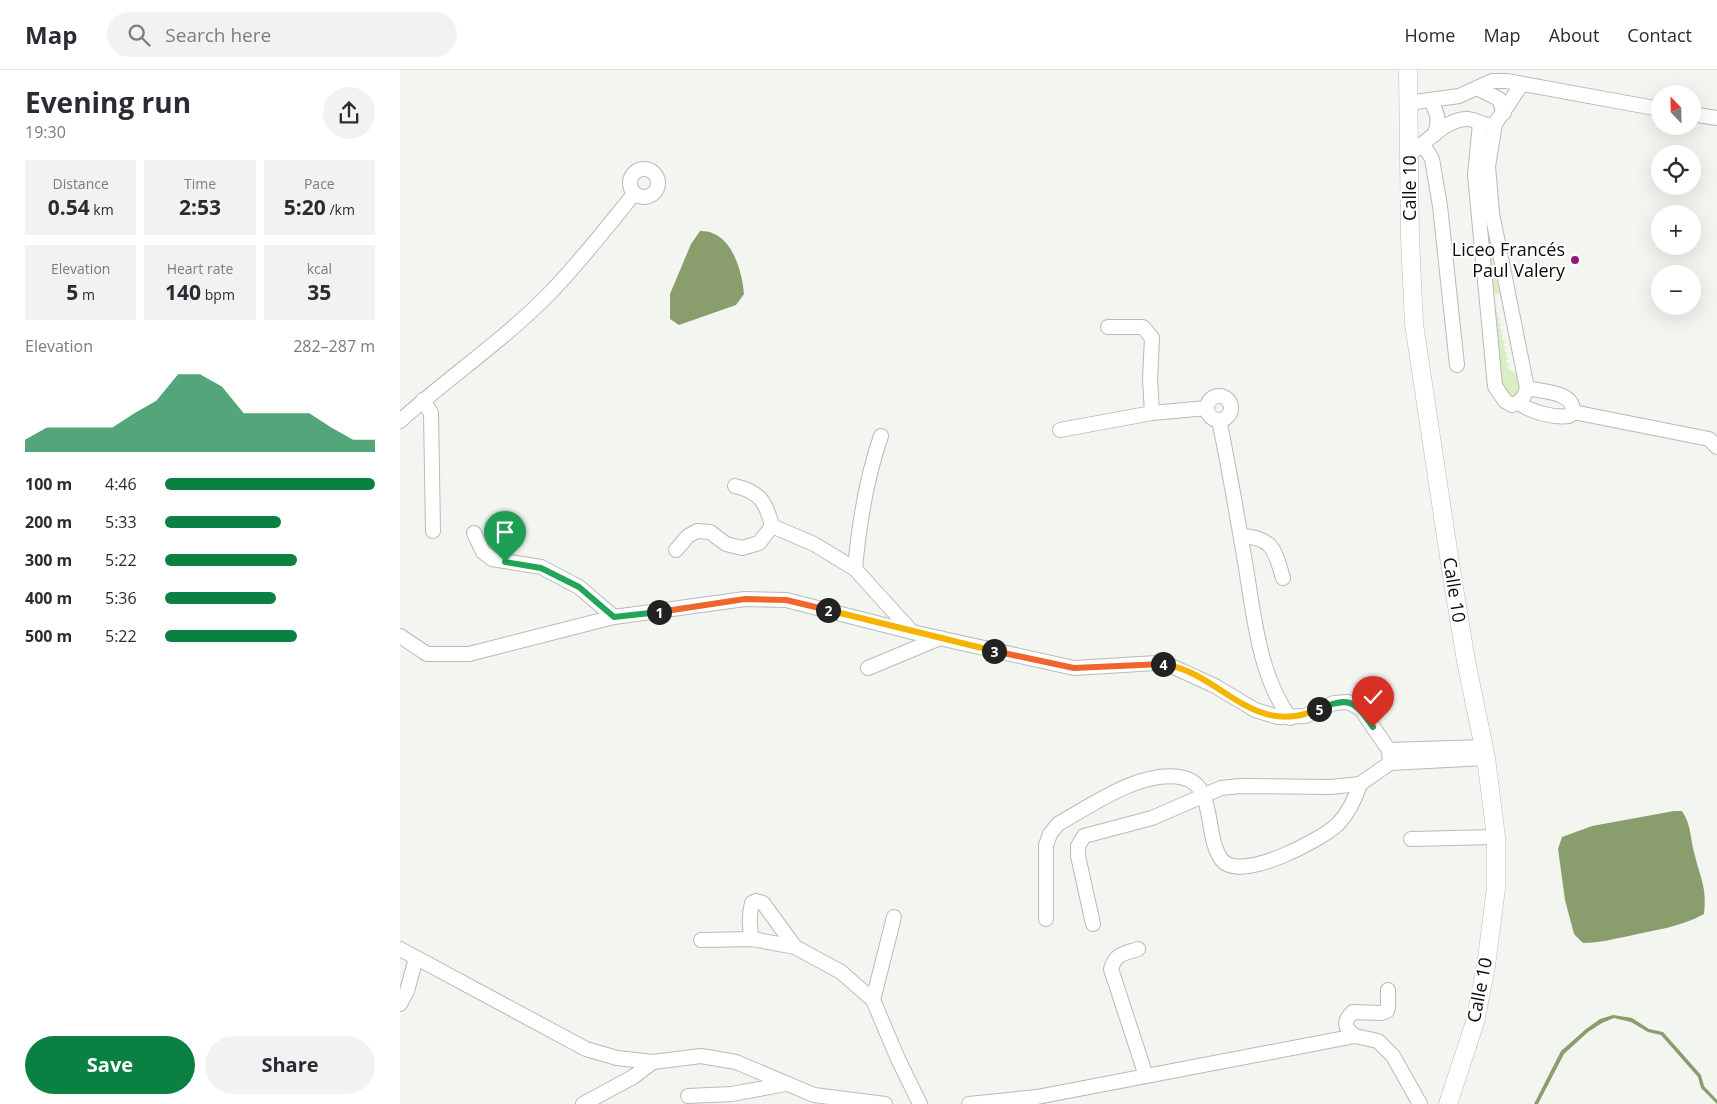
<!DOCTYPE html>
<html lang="en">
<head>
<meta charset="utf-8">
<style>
  body { margin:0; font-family:"Open Sans",sans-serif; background:#f2f2f3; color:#2b2b33; height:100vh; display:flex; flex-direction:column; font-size:19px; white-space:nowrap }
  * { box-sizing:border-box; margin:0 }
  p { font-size:16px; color:#7c7c81 }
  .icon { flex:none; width:28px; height:28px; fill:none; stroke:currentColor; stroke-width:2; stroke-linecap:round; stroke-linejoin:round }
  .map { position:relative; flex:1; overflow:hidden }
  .sheet { display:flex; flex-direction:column; background:#fff; width:400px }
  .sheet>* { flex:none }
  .needle { width:32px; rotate:338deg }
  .buttons { position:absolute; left:1251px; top:15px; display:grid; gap:10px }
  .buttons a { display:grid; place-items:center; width:50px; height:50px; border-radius:50%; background:#fff; box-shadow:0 5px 20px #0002; font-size:25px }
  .pin { position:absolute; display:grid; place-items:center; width:42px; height:42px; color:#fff; margin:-51px -21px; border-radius:50% 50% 50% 0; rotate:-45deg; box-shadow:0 0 5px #0007 }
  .pin .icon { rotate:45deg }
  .km { position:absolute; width:25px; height:25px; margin:-12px; border-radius:50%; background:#222; color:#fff; font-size:14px; line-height:25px; text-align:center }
  .round { display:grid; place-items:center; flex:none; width:52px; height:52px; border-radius:26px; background:#f2f2f3 }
  .headline { display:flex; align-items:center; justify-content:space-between; height:85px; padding:0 25px }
  h1 { font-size:28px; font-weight:700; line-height:38px }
  .figures { display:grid; grid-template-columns:repeat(3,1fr); gap:8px; height:85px; padding:5px 25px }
  .figures div { display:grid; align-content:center; border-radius:0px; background:#f2f2f3; text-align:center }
  .figures b { font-size:21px; font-weight:700 }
  .figures small { font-size:14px; font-weight:400 }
  .figures p { font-size:14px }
  .chart { height:140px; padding:10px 25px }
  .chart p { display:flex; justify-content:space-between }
  .chart svg { width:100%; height:90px; margin-top:5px; fill:#0b8043; opacity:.7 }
  .primary-button { display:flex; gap:10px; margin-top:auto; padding:10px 25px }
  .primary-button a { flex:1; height:58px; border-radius:30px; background:#0b8043; color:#fff; font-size:20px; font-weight:700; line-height:58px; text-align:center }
  .primary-button a+a { background:#f2f2f3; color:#2b2b33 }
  ul { padding:0 25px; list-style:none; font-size:16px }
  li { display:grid; grid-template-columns:80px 60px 1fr; align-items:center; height:38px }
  li i { height:12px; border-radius:6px; background:#0b8043 }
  header { display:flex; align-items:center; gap:30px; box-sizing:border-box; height:70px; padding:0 25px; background:#fff; border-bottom:1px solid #e1e1e2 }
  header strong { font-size:24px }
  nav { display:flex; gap:28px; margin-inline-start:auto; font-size:18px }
  .search { width:350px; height:45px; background:#f2f2f3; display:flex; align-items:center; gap:12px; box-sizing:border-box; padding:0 18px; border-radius:28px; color:#7c7c81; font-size:19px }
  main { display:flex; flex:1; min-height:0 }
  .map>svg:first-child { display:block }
  .green { fill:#dbedc2 }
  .water { fill:#8a9e6d }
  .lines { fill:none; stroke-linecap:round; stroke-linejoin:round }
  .minor-casing { stroke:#b9bbb6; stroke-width:16 }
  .major-casing { stroke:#b9bbb6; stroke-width:19 }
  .minor { stroke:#fff; stroke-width:14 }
  .major { stroke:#fff; stroke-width:18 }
  .split-1-casing { stroke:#fff; stroke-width:10 }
  .split-2-casing { stroke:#fff; stroke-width:10 }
  .split-3-casing { stroke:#fff; stroke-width:10 }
  .split-4-casing { stroke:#fff; stroke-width:10 }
  .split-5-casing { stroke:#fff; stroke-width:10 }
  .split-6-casing { stroke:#fff; stroke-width:10 }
  .split-1 { stroke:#22a559; stroke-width:6 }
  .split-2 { stroke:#f0652b; stroke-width:6 }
  .split-3 { stroke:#f5b400; stroke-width:6 }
  .split-4 { stroke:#f0652b; stroke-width:6 }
  .split-5 { stroke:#f5b400; stroke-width:6 }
  .split-6 { stroke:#22a559; stroke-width:6 }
  .poi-dot { fill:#8e1a7a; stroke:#fff; stroke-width:2 }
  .labels { text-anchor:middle; stroke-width:4; stroke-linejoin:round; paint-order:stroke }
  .street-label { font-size:18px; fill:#0b0c0a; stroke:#fff }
  .poi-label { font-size:18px; fill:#0b0c0a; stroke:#fff; text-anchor:end }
</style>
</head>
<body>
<header>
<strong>Map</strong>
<div class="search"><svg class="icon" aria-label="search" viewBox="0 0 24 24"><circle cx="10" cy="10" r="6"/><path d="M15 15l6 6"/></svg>Search here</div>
<nav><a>Home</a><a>Map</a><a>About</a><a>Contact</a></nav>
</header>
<main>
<section class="sheet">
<div class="headline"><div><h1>Evening run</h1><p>19:30</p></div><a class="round"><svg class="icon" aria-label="share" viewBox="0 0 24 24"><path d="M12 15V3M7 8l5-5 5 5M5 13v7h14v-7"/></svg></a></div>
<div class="figures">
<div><p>Distance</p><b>0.54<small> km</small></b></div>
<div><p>Time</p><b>2:53</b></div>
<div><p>Pace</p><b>5:20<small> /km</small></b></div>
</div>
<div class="figures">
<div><p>Elevation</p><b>5<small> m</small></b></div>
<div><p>Heart rate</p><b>140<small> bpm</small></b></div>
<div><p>kcal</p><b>35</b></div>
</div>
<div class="chart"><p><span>Elevation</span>282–287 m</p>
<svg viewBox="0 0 160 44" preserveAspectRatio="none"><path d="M0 44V38L10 32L20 32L30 32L40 32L50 25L60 19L70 6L80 6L90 12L100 25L110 25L120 25L130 25L140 32L150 38L160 38V44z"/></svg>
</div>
<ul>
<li><b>100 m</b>4:46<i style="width:100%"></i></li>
<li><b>200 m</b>5:33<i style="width:55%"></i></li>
<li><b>300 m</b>5:22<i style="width:63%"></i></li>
<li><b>400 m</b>5:36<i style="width:53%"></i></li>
<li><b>500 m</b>5:22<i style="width:63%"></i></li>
</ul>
<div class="primary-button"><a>Save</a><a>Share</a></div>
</section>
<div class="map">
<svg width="1317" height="1034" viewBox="0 0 1317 1034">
  <rect width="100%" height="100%" fill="#f3f5f0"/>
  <polygon class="green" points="1085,60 1089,61 1083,79 1081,97 1088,168 1100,225 1094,222 1092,225 1096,232 1094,235 1097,238 1095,241 1098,243 1097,246 1100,249 1098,253 1101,254 1099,258 1102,260 1100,263 1103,266 1101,269 1106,271 1103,275 1106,277 1104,280 1107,283 1105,286 1108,288 1106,292 1109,294 1107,298 1119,306 1121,315 1119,324 1114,327 1106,327 1099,313 1079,97"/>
  <g class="water">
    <path d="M300 161C331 160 342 200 344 224L336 235 279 255 270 249V224L291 174Z"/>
    <path d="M1274 741H1282C1292 756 1290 770 1295 786 1301 810 1307 818 1304 844 1281 857 1255 860 1229 866 1213 869 1200 873 1183 873L1174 864 1165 830 1158 779 1162 767 1192 756Z"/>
    <polygon points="1213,945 1232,948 1249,959 1263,962 1301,1005 1304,1016 1317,1030 1317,1034 1301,1018 1298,1007 1261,965 1248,962 1231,952 1214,948 1202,953 1188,962 1164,984 1138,1034 1134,1034 1161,981 1186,959 1200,949"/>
  </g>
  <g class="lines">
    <g class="minor-casing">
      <g id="minor">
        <polyline points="1077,18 1099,29 1104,43"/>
        <path d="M1031 31C1038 44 1040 52 1034 65"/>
        <polyline points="1008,33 1059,26 1092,11 1107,11 1260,39"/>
        <polyline points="1292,44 1317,48"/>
        <path d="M1080 54 1075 105 1095 316 1105 331 1112 335C1121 332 1125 327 1127 318L1092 143 1088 96 1095 54"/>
        <polyline points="1023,74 1032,89 1040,136 1057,295"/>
        <path d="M1017 79C1030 68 1049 48 1068 49 1079 50 1082 57 1095 54L1122 14"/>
        <circle cx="244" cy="113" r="14"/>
        <polyline points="708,257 743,257 752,268 750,309 752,343"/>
        <path d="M1127 318C1142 322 1174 321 1173 342"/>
        <circle cx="819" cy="338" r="12"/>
        <polyline points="23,330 31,343 33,461"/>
        <path d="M1119 333C1131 342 1153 348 1169 346L1173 342 1309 369 1317 377"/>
        <path d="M819 350C829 397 837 445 845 492 854 544 858 604 890 648"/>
        <path d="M0 351C49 307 104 270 150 223 180 192 207 157 234 124"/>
        <polyline points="660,360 752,343 807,338"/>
        <path d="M481 366C466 409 459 454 455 499L512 562"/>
        <path d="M335 416C360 422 366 432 372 456"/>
        <polyline points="74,463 83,482 92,489 141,497 179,517 214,547"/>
        <path d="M841 466C873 467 875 481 883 508"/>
        <polyline points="276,480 288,466 297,461 310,462 326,474 342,478 359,473 372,456 414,474 455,499"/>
        <polyline points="0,566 27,584 69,584 214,547 345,529 386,530 512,562 674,598 756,593 769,595 815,616 855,640 878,647 905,646 934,633 948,632 961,639 973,657 989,680 990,693"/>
        <polyline points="468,598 540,568"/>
        <polyline points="989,680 1084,677"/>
        <polyline points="1011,769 1096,767"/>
        <path d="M646 849V775L650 764 658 754C692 735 743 698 784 708 816 716 804 764 821 789 839 814 921 770 938 754 949 742 955 730 960 714"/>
        <polyline points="693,854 678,786 678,776 684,766 752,748 821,718 840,716 930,717 960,714 990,693 1086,688"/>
        <path d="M352 869C349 857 349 845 352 833L356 831 363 833 395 877"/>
        <polyline points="301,870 352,869 395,877 441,902 473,930 498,989 520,1034"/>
        <polyline points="0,879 186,979 217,988 253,992 301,986 336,992 414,1025 485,1034"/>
        <path d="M738 879C723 884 716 883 711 899L746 1006"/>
        <polyline points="473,930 494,847"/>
        <polyline points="0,934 7,921 16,888"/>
        <path d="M955 966C944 958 943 951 953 942L981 943 987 941 988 937V920"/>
        <polyline points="288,1026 332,1024 386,1014"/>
        <polyline points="183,1034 233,1007 253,992"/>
        <polyline points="569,1034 637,1027 955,966 978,971 993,986 1020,1034"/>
      </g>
    </g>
    <g class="major-casing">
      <polyline id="major" points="1008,0 1010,169 1014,254 1050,493 1066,591 1086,688 1096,767 1096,818 1086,896 1075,952 1048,1034"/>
    </g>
    <use href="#minor" class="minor"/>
    <use href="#major" class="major"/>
  </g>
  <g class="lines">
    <g class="split-1-casing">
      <polyline id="split-1" points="105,492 141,498 179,517 214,547 259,542"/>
    </g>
    <g class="split-2-casing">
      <polyline id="split-2" points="259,542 345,529 386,530 428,540"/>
    </g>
    <g class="split-3-casing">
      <polyline id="split-3" points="428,540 594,581"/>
    </g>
    <g class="split-4-casing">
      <polyline id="split-4" points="594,581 674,598 763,594"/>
    </g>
    <g class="split-5-casing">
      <path id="split-5" d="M763 594C822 603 852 669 919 639"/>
    </g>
    <g class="split-6-casing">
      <path id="split-6" d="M919 639C949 626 955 631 973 657"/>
    </g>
    <use href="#split-1" class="split-1"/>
    <use href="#split-2" class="split-2"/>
    <use href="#split-3" class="split-3"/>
    <use href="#split-4" class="split-4"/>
    <use href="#split-5" class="split-5"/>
    <use href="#split-6" class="split-6"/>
  </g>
  <circle class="poi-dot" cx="1175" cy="190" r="5"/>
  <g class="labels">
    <g class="street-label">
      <text transform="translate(1010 118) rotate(-90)" y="6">Calle 10</text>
      <text transform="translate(1054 520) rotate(81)" y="6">Calle 10</text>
      <text transform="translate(1080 920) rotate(-79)" y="6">Calle 10</text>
    </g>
    <g class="poi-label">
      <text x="1165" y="186">Liceo Francés<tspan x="1165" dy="21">Paul Valery</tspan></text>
    </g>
  </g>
</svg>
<div class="buttons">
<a><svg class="needle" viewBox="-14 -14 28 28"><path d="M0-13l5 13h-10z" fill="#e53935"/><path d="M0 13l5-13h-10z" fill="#7c7c81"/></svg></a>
<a><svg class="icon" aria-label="locate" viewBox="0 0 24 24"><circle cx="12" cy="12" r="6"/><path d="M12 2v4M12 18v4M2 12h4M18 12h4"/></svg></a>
<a>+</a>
<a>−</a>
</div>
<div class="pin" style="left:105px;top:492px;background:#1e9e55"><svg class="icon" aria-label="arrive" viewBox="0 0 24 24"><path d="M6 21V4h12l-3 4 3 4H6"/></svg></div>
<div class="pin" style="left:973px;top:657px;background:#d93025"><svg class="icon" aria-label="check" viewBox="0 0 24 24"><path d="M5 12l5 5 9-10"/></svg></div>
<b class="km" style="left:259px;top:542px">1</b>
<b class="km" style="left:428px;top:540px">2</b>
<b class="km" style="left:594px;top:581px">3</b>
<b class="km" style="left:763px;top:594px">4</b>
<b class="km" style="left:919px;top:639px">5</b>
</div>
</main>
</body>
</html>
